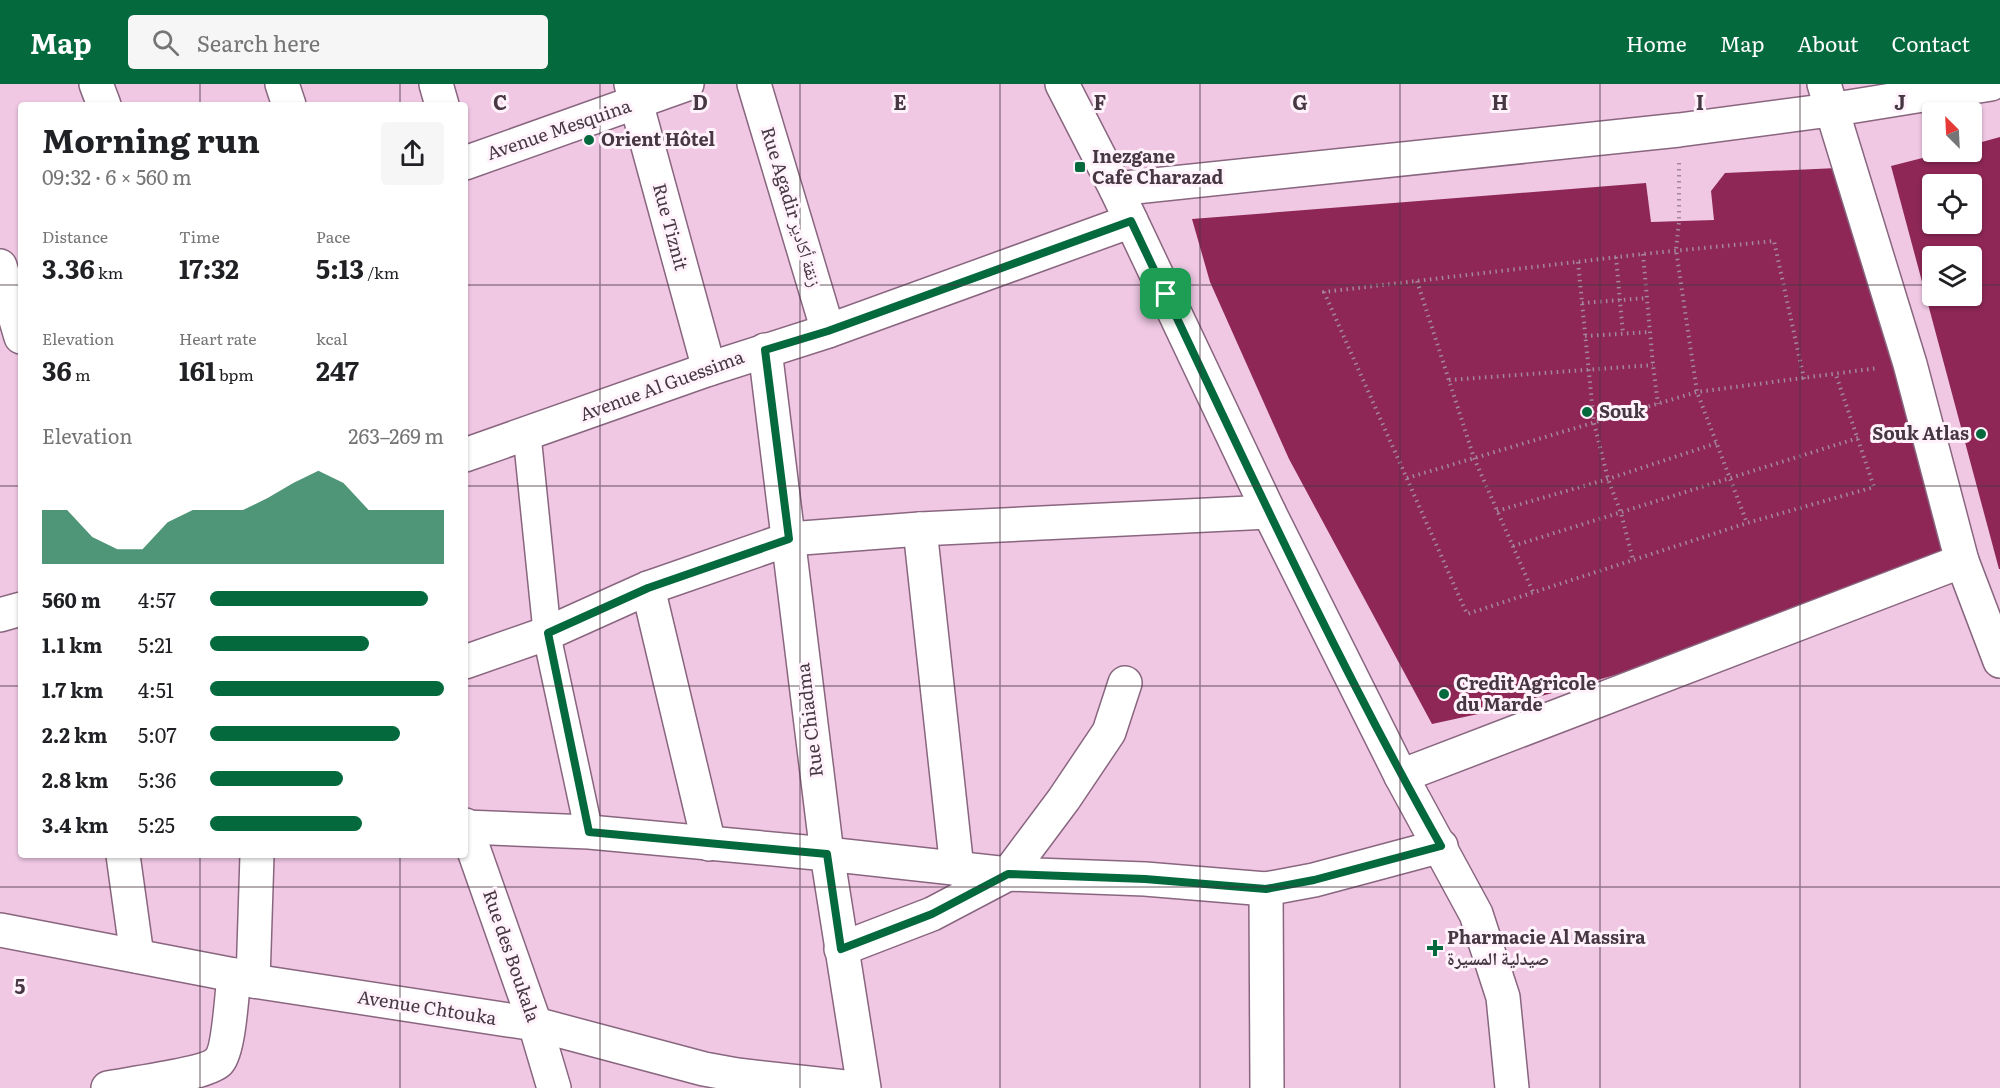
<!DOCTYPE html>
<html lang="en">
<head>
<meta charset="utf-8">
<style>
  body { margin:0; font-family:Literata,"Noto Naskh Arabic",serif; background:#f6f6f6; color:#202124; height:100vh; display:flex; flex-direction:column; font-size:22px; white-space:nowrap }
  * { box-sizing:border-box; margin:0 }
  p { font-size:20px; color:#757577 }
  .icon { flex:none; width:33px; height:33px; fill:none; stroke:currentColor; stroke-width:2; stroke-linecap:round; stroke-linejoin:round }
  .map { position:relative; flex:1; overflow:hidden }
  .details { position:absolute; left:18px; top:18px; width:450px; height:756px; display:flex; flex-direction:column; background:#fff; border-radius:6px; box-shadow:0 2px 4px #0004 }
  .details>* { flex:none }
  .needle { width:39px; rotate:336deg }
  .tools { position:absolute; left:1922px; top:18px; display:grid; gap:12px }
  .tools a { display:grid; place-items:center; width:60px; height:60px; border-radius:6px; background:#fff; box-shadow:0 2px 4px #0004; font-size:30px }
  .pin { position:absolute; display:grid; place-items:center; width:51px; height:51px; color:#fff; margin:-26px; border-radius:12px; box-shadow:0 3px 9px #0006 }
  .round { display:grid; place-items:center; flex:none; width:63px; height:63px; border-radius:6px; background:#f6f6f6 }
  .head { display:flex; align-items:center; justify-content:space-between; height:102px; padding:0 24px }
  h1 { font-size:33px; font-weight:700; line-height:45px }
  .stats { display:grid; grid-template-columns:repeat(3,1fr); gap:9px; height:102px; padding:6px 24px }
  .stats div { display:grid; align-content:center }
  .stats b { font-size:26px; font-weight:700 }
  .stats small { font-size:16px; font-weight:400 }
  .stats p { font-size:16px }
  .chart { height:168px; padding:12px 24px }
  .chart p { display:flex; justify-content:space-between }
  .chart svg { width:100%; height:108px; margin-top:6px; fill:#05693e; opacity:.7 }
  ul { padding:0 24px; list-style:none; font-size:20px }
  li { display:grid; grid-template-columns:96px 72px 1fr; align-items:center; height:45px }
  li i { height:15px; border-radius:8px; background:#05693e }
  header { display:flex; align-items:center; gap:36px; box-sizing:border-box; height:84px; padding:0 30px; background:#05693e; color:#fff }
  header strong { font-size:28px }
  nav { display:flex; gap:33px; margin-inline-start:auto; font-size:21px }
  .search { width:420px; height:54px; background:#f6f6f6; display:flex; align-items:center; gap:15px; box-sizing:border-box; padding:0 21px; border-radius:6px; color:#757577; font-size:22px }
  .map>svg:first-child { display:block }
  .building { fill:#8e2756; fill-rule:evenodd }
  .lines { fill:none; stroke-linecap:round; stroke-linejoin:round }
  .pedestrian-casing { stroke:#89667f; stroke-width:30 }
  .minor-casing { stroke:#89667f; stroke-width:36 }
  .tertiary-casing { stroke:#89667f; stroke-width:36 }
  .path { stroke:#a4879b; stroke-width:4; stroke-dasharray:1.5 4.5; stroke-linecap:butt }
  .pedestrian { stroke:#fff; stroke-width:27 }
  .minor { stroke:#fff; stroke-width:33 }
  .tertiary { stroke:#fff; stroke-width:33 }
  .route-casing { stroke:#fff; stroke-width:12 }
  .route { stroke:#05693e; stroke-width:8 }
  .grid { fill:none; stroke:#473743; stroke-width:1.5; stroke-opacity:0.55 }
  .poi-dot { fill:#05693e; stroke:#fff2fb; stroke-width:2 }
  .labels { text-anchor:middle; stroke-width:6; stroke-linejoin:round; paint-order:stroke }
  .street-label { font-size:18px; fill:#473743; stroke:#fff2fb }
  .poi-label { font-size:18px; font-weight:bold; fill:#473743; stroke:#fff2fb; text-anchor:start }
  .grid-label { font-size:20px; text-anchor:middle; font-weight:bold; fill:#473743; stroke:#fff2fb; stroke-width:6; stroke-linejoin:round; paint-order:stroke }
</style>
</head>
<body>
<header>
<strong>Map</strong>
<div class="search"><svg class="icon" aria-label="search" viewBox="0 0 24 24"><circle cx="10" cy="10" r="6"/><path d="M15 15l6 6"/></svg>Search here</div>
<nav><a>Home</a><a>Map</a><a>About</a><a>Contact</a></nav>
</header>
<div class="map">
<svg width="2000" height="1004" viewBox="0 0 2000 1004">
  <rect width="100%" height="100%" fill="#f0c8e4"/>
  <g class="building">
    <path d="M2000 53V485H1999L1891 82 1946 68H1971V61ZM1932 100H1971V140H1932ZM1932 172H1971V212H1932Z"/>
    <polygon points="1837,84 1949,470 1622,589 1478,630 1432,640 1289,375 1210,198 1192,135 1646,99 1651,138 1714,136 1711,107 1725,89"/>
  </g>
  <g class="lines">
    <g class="pedestrian-casing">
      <polyline id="pedestrian" points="527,351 548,557 589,748"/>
    </g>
    <g class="minor-casing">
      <g id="minor">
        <polyline points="96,0 104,21"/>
        <polyline points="282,0 289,21"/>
        <polyline points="436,0 442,21"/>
        <polyline points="631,0 709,285"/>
        <polyline points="754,0 828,247"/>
        <polyline points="1824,0 1910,280 1962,477 2000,577"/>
        <polyline points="465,79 687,0"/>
        <polyline points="1116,105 1679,46 1830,26 1991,0"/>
        <polyline points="0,182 21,253"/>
        <polyline points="765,266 827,770 864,1004"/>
        <polyline points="465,371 709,285 828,247 1131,137"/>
        <polyline points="920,445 957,785"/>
        <polyline points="648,504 709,760"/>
        <polyline points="0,531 21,525"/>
        <polyline points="465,578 548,549 648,504 789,455 920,445 1269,428"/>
        <polyline points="1401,692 1962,477"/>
        <polyline points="465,741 535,940 554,1004"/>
        <polyline points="465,743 589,748 827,770 1008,790 1145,795 1266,805 1314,796 1441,762"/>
        <polyline points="123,771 137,872"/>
        <polyline points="1266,805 1267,1004"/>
        <polyline points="0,846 234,891 253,897 535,940 704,985 737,991 854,1004"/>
        <polyline points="841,865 932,830 1008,790 1064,715 1109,648 1125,599"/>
        <polyline points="253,897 257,771"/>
        <path d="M108 1004C128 1000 208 990 219 977 229 966 232 908 234 891"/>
      </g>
    </g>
    <g class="tertiary-casing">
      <polyline id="tertiary" points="1062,0 1116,105 1269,428 1401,692 1476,830 1503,913 1512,1004"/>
    </g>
    <g class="path">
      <polyline points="1679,79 1679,137 1676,166 1697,308 1747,439"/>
      <polyline points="1643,170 1653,281 1658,320"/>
      <polyline points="1616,173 1623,250"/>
      <polyline points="1578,178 1594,339 1608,395 1621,429 1633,476"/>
      <polyline points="1417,197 1474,374 1533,508"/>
      <polyline points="1582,219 1647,214"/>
      <polyline points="1585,252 1650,248"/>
      <polyline points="1804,295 1774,157 1643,170 1324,208 1467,530 1747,439 1874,403 1836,291"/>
      <polyline points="1449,296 1653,281"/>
      <polyline points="1407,394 1697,308 1878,284"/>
      <polyline points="1497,427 1608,395 1717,359"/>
      <polyline points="1513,462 1858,354"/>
    </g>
    <use href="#pedestrian" class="pedestrian"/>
    <use href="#minor" class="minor"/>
    <use href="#tertiary" class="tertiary"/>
  </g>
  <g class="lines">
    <g class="route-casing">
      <path id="route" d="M1131 137C1231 347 1327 560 1441 762L1314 796 1266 805 1145 795 1008 790 932 830 841 865 827 770 589 748 548 549 648 504 789 455 765 266 828 247Z"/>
    </g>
    <use href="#route" class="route"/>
  </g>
  <path class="grid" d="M200 0V21M400 0V21M600 0V1004M800 0V1004M1000 0V1004M1200 0V1004M1400 0V1004M1600 0V1004M1800 0V1004M0 201H21M465 201H1932M1971 201H2000M0 402H21M465 402H2000M0 602H21M465 602H2000M200 771V1004M400 771V1004M0 803H2000"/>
  <g class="poi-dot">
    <circle cx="589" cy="56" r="6"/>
    <rect x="1074" y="77" width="12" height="12" rx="3"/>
    <circle cx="1587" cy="328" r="6"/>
    <circle cx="1981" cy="350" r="6"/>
    <circle cx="1444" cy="610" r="6"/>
    <path d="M1432 855h6v6h6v6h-6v6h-6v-6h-6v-6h6z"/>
  </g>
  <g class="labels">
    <g class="street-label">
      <text transform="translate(559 46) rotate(-19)" y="6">Avenue Mesquina</text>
      <text transform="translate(791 123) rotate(73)" y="6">Rue Agadir زنقة أكادير</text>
      <text transform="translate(670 143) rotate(75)" y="6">Rue Tiznit</text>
      <text transform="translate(662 302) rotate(-20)" y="6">Avenue Al Guessima</text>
      <text transform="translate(810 636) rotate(-97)" y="6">Rue Chiadma</text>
      <text transform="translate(511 872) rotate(71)" y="6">Rue des Boukala</text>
      <text transform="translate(427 924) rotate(9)" y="6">Avenue Chtouka</text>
    </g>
    <g class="poi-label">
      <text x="601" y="62">Orient Hôtel</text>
      <text x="1092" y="79">Inezgane<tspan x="1092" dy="21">Cafe Charazad</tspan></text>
      <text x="1599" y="334">Souk</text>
      <text x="1969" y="356" text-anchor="end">Souk Atlas</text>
      <text x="1456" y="606">Credit Agricole<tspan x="1456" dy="21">du Marde</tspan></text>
      <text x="1447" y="860">Pharmacie Al Massira<tspan x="1447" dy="21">صيدلية المسيرة</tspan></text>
    </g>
  </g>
  <g class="grid-label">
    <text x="500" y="26">C</text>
    <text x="700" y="26">D</text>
    <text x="900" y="26">E</text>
    <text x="1100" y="26">F</text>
    <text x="1300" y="26">G</text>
    <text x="1500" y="26">H</text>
    <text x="1700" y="26">I</text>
    <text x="1900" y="26">J</text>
    <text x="20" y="910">5</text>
  </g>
</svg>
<div class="tools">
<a><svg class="needle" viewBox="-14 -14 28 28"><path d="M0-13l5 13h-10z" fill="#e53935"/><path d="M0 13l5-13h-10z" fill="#757577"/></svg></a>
<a><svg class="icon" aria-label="locate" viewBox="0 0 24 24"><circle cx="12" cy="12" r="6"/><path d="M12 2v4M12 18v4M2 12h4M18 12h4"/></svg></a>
<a><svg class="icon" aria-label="layers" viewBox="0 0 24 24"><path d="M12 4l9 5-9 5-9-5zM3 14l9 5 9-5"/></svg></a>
</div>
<div class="pin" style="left:1166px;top:210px;background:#1e9e55"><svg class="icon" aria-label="arrive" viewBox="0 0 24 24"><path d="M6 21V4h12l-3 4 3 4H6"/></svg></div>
<section class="details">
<div class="head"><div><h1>Morning run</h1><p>09:32 · 6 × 560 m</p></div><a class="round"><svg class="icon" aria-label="share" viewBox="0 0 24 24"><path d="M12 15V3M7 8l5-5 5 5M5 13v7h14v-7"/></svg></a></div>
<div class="stats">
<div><p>Distance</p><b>3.36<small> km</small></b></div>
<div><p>Time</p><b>17:32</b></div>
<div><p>Pace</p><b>5:13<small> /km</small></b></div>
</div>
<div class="stats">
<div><p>Elevation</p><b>36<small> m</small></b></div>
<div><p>Heart rate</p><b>161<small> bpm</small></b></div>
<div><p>kcal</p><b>247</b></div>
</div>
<div class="chart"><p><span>Elevation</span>263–269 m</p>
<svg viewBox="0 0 160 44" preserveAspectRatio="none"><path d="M0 44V22L10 22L20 33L30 38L40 38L50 27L60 22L70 22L80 22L90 17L100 11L110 6L120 11L130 22L140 22L150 22L160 22V44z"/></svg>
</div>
<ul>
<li><b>560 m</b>4:57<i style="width:93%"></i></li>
<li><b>1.1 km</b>5:21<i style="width:68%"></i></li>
<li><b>1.7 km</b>4:51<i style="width:100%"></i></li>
<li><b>2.2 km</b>5:07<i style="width:81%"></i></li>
<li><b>2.8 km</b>5:36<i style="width:57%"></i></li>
<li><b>3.4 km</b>5:25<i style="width:65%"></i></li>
</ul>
</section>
</div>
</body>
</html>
